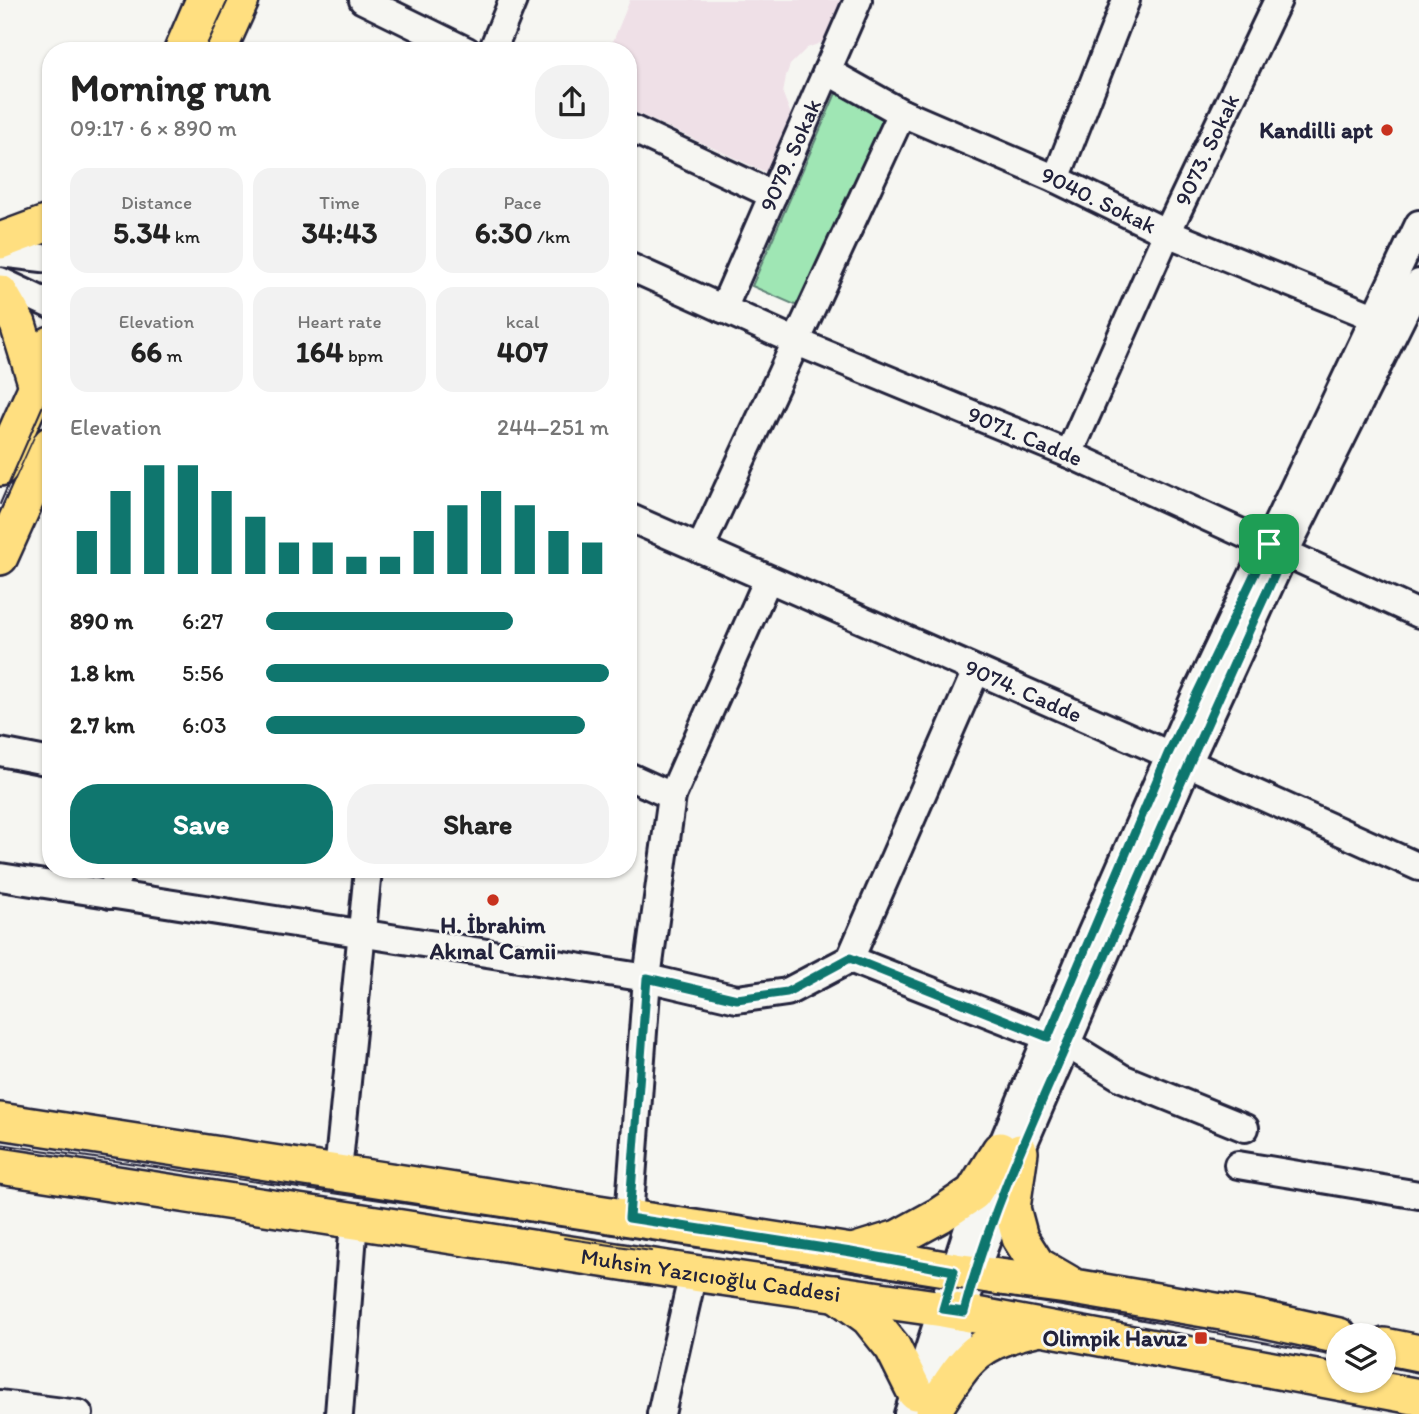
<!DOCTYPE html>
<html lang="en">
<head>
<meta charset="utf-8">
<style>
  body { margin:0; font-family:Itim,sans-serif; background:#f2f2f2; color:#222; height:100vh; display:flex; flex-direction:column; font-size:26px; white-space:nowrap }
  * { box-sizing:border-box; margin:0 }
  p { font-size:23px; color:#767676 }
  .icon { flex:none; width:38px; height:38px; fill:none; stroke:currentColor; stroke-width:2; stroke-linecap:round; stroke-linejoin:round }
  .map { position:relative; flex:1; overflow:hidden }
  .drawer { position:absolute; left:42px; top:42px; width:595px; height:836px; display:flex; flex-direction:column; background:#fff; border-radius:28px; box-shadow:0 2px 5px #0004 }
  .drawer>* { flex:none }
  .controls { position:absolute; left:1326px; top:1323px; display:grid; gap:14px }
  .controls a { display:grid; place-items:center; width:70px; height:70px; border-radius:50%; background:#fff; box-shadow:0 2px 5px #0004; font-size:35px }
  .pin { position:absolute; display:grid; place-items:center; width:60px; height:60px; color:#fff; margin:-30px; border-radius:14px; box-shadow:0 4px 10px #0006 }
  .round { display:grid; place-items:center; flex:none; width:74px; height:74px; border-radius:28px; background:#f2f2f2 }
  .head { display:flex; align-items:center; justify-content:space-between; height:119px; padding:0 28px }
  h1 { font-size:38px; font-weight:800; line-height:52px }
  .stats { display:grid; grid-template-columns:repeat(3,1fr); gap:10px; height:119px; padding:7px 28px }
  .stats div { display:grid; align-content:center; border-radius:18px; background:#f2f2f2; text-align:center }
  .stats b { font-size:30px; font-weight:800 }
  .stats small { font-size:19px; font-weight:400 }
  .stats p { font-size:19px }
  .chart { height:196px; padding:14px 28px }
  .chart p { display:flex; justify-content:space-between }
  .chart svg { width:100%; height:126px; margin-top:7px; stroke:#0f766e; stroke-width:6 }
  .button { display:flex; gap:14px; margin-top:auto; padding:14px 28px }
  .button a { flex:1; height:80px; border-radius:28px; background:#0f766e; color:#fff; font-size:28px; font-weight:800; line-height:80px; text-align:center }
  .button a+a { background:#f2f2f2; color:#222 }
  ul { padding:0 28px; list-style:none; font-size:23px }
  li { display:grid; grid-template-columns:112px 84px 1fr; align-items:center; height:52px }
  li i { height:18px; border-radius:9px; background:#0f766e }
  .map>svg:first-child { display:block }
  .built { fill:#efe0e7 }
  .green { fill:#9fe6b4; stroke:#608478; stroke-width:2 }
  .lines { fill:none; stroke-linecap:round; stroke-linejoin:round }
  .minor-casing { stroke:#22223b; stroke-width:32 }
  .major-casing { stroke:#22223b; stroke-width:40 }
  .minor { stroke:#f6f6f2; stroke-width:26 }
  .major { stroke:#ffdf80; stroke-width:35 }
  .tram { stroke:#22223b; stroke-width:2 }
  .route-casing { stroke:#fff; stroke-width:14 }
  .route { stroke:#0f766e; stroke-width:9 }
  .poi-dot { fill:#c8321e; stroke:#f6f6f2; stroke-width:2.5 }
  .labels { text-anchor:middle; stroke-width:5; stroke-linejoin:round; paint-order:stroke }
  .poi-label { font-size:23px; font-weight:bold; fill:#22223b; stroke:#f6f6f2; text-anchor:end }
  .street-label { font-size:23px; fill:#22223b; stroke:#f6f6f2 }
</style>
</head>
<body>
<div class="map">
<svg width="1419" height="1414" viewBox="0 0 1419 1414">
  <rect width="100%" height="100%" fill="#f6f6f2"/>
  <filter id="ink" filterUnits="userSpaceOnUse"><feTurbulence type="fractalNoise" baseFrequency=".0143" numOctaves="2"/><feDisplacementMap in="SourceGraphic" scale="14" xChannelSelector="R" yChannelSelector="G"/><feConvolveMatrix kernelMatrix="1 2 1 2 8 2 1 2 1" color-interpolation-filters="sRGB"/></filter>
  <g filter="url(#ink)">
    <polygon class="built" points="630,0 850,0 834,38 807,48 790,65 786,76 783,94 795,125 772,175 628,109 628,51 609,51"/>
    <polygon class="green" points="836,93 886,114 802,308 752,286"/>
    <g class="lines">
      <g class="minor-casing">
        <g id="minor">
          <polyline points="363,0 467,51"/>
          <polyline points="492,51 513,0"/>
          <path id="s1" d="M827 71 902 113 1056 179 1167 233 1374 317"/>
          <polyline points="628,127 773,195"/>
          <polyline points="1056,179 1126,0"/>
          <polyline points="0,253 51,259"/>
          <path id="s2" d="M628 266 797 342 1069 454 1419 614"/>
          <polyline points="0,281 51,305"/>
          <path id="s3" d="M723 309 858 0"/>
          <path id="s4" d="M1069 454 1167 233 1278 0"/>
          <path id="s5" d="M628 517 1188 763 1419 867"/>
          <polyline points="700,549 902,113"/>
          <polyline points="0,752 51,762"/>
          <polyline points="628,776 672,796"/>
          <polyline points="0,877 647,978 737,999 787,992 850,959 976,671"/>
          <polyline points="110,895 120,870"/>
          <polyline points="850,959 1048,1037"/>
          <polyline points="1067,1044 1122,1078 1245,1128"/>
          <polyline points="1238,1165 1419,1195"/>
          <polyline points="338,1172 368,870"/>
          <polyline points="629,1218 647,978 672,796 768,579"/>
          <polyline points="941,1386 974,1274 1020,1152 1188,763 1285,552 1419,283"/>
          <polyline points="0,1404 79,1414"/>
          <polyline points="339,1414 354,1221"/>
          <polyline points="661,1414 693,1273"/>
          <polyline points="908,1414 971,1219 1080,959 1194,699 1419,224"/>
        </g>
      </g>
      <g class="major-casing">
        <g id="major">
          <polyline points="182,51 204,0"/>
          <polyline points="218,51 241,0"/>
          <polyline points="0,241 51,222"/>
          <polyline points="0,293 18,324 37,386"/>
          <polyline points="0,468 37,386 51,344"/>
          <polyline points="0,557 51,444"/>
          <polyline points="0,1121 851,1252 955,1271 1074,1287 1257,1318 1339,1336"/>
          <polyline points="1020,1152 1012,1208 1020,1238 1037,1265 1068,1283"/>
          <path id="s6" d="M0 1166 693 1273 943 1309 1419 1397"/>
          <polyline points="856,1251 898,1238 940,1215 973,1193 1000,1150"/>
          <polyline points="835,1293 869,1318 893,1348 915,1392"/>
          <polyline points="1384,1346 1419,1353"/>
          <path d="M934 1409C967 1358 974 1342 1036 1328"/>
        </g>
      </g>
      <use href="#minor" class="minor"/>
      <use href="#major" class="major"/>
      <g class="tram">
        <polyline points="204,51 228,0"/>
        <polyline points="0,504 51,387"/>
        <path d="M0 1144C267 1183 535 1222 802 1264 981 1292 1161 1321 1339 1357"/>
        <polyline points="564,1238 651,1251"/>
        <polyline points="1384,1366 1419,1373"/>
      </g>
    </g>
  </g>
  <g class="lines" filter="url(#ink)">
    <g class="route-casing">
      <path id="route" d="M1269 544 1285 552C1215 704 1147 858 1081 1012 1038 1110 991 1208 964 1312L943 1309 954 1271 851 1252 629 1218 647 978 737 999 787 992 850 958 1048 1037 1168 754Z"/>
    </g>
    <use href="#route" class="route"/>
  </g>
  <g class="poi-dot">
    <circle cx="1387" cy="130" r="7"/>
    <circle cx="493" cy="900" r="7"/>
    <rect x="1194" y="1331" width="14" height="14" rx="3.5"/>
  </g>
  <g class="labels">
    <g class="poi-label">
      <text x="1373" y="138">Kandilli apt</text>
      <text x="493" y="933" text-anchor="middle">H. İbrahim<tspan x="493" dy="26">Akınal Camii</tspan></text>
      <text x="1187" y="1346">Olimpik Havuz</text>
    </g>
    <g class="street-label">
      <text dy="8" stroke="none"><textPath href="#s4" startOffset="334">9073. Sokak</textPath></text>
      <text dy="8" stroke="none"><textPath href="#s3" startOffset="168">9079. Sokak</textPath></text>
      <text dy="8" stroke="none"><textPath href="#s1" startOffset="301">9040. Sokak</textPath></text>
      <text dy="8" stroke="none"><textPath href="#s2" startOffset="432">9071. Cadde</textPath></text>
      <text dy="8" stroke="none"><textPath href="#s5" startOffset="432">9074. Cadde</textPath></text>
      <text dy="8" stroke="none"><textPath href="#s6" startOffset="719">Muhsin Yazıcıoğlu Caddesi</textPath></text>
    </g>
  </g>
</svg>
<div class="controls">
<a><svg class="icon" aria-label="layers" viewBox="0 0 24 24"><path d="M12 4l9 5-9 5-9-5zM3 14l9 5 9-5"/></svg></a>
</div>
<div class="pin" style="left:1269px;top:544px;background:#1e9e55"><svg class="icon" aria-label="arrive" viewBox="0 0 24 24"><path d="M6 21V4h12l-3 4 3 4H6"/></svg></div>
<section class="drawer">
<div class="head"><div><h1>Morning run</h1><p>09:17 · 6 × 890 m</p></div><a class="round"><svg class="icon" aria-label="share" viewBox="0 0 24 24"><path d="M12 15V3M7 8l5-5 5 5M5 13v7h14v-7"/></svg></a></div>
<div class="stats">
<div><p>Distance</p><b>5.34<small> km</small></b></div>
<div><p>Time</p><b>34:43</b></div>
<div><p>Pace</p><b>6:30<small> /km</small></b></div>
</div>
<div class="stats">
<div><p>Elevation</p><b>66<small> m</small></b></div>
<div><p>Heart rate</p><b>164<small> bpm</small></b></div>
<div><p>kcal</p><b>407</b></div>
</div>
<div class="chart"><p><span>Elevation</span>244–251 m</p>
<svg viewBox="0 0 160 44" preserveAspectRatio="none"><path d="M5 44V29M15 44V15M25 44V6M35 44V6M45 44V15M55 44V24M65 44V33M75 44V33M85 44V38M95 44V38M105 44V29M115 44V20M125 44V15M135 44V20M145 44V29M155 44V33"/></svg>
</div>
<ul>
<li><b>890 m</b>6:27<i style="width:72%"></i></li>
<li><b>1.8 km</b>5:56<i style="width:100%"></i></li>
<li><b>2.7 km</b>6:03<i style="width:93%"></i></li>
</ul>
<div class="button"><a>Save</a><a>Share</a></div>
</section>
</div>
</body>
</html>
